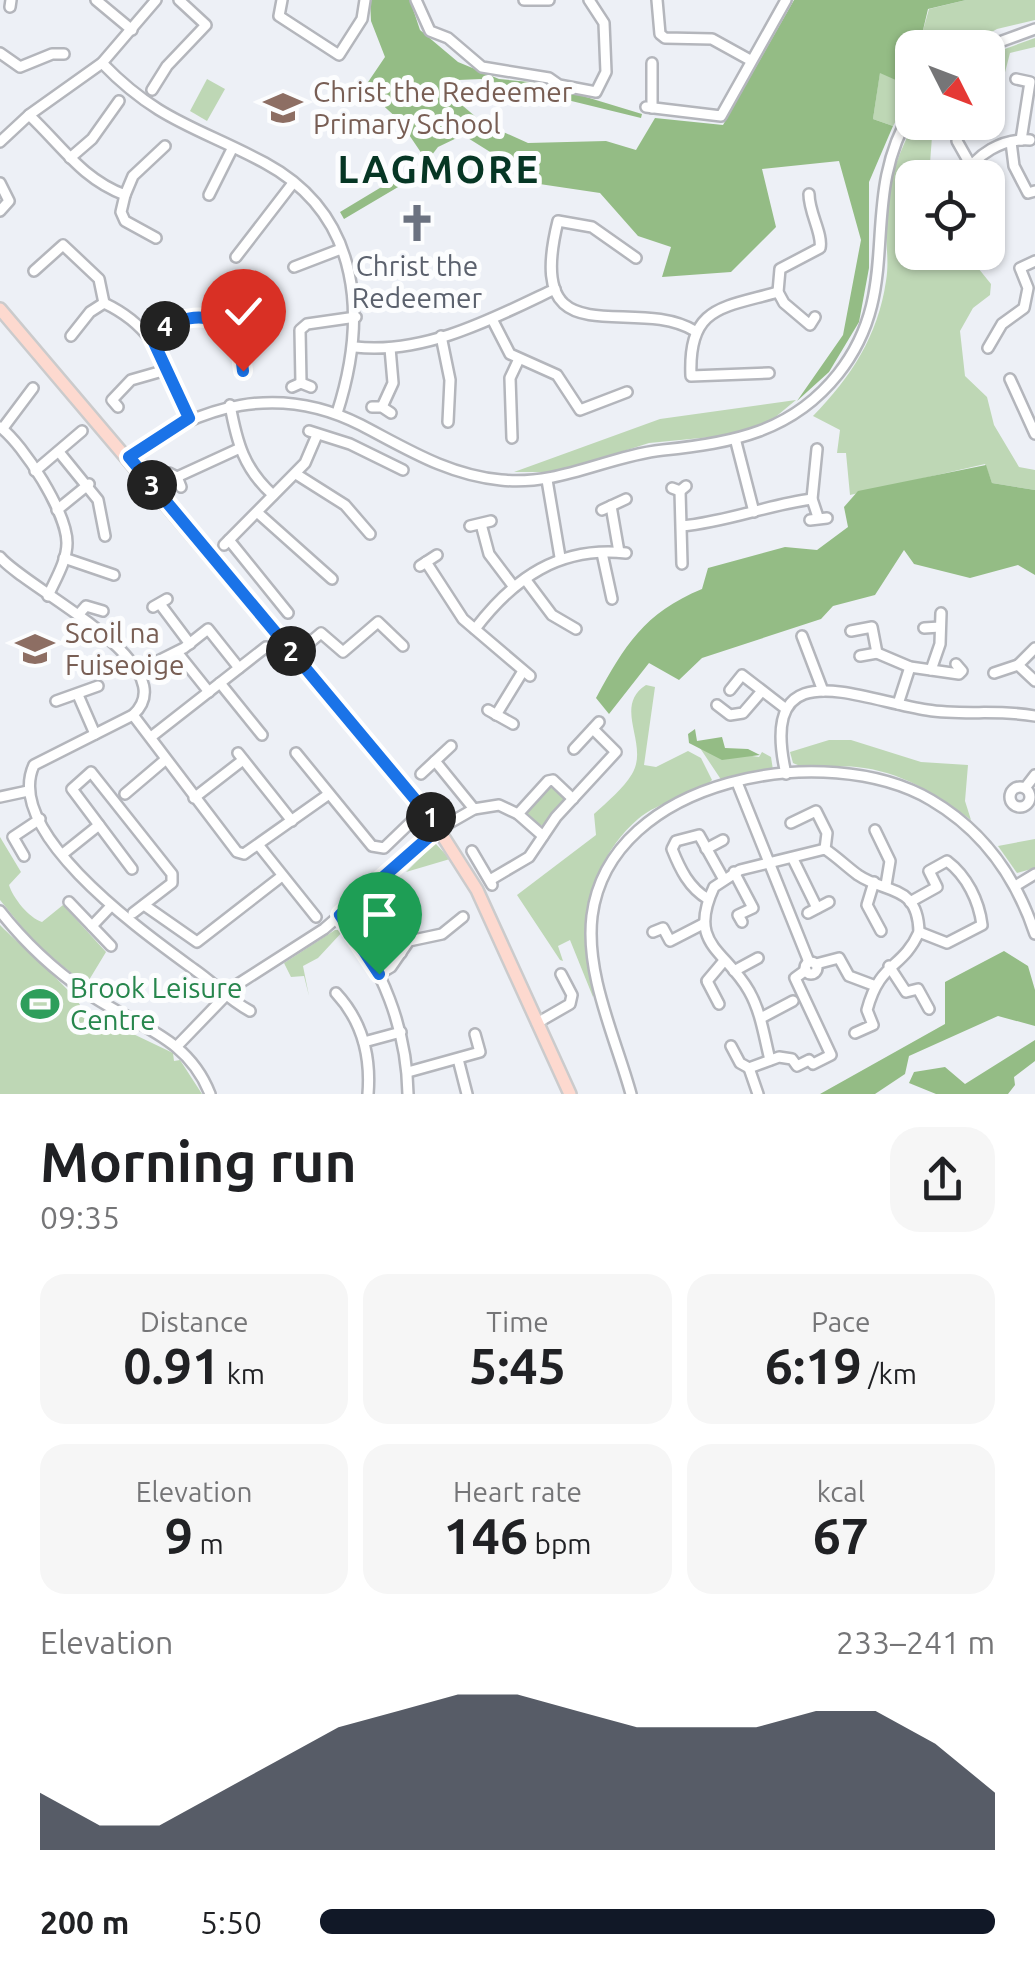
<!DOCTYPE html>
<html lang="en">
<head>
<meta charset="utf-8">
<style>
  body { margin:0; font-family:Ubuntu,sans-serif; background:#f6f6f6; color:#202124; height:100vh; display:flex; flex-direction:column; font-size:38px; white-space:nowrap }
  * { box-sizing:border-box; margin:0 }
  p { font-size:32px; color:#757577 }
  .icon { flex:none; width:55px; height:55px; fill:none; stroke:currentColor; stroke-width:2; stroke-linecap:round; stroke-linejoin:round }
  .map { position:relative; height:1094px; overflow:hidden }
  .side { display:flex; flex-direction:column; background:#fff; flex:1 }
  .side>* { flex:none }
  .needle { width:65px; rotate:132deg }
  .fabs { position:absolute; left:895px; top:30px; display:grid; gap:20px }
  .fabs a { display:grid; place-items:center; width:110px; height:110px; border-radius:20px; background:#fff; box-shadow:0 2px 8px #0004; font-size:50px }
  .pin { position:absolute; display:grid; place-items:center; width:85px; height:85px; color:#fff; margin:-102px -42px; border-radius:50% 50% 50% 0; rotate:-45deg; box-shadow:0 0 10px #0007 }
  .pin .icon { rotate:45deg }
  .km { position:absolute; width:50px; height:50px; margin:-25px; border-radius:50%; background:#222; color:#fff; font-size:28px; line-height:50px; text-align:center }
  .round { display:grid; place-items:center; flex:none; width:105px; height:105px; border-radius:30px; background:#f6f6f6 }
  .head { display:flex; align-items:center; justify-content:space-between; height:170px; padding:0 40px }
  h1 { font-size:55px; font-weight:700; line-height:75px }
  .figures { display:grid; grid-template-columns:repeat(3,1fr); gap:15px; height:170px; padding:10px 40px }
  .figures div { display:grid; align-content:center; border-radius:25px; background:#f6f6f6; text-align:center }
  .figures b { font-size:50px; font-weight:700 }
  .figures small { font-size:28px; font-weight:400 }
  .figures p { font-size:28px }
  .chart { height:280px; padding:20px 40px }
  .chart p { display:flex; justify-content:space-between }
  .chart svg { width:100%; height:180px; margin-top:10px; fill:#111827; opacity:.7 }
  ul { padding:0 40px; list-style:none; font-size:32px }
  li { display:grid; grid-template-columns:160px 120px 1fr; align-items:center; height:75px }
  li i { height:25px; border-radius:12px; background:#111827 }
  .map>svg:first-child { display:block }
  .green { fill:#bed7b5 }
  .forest { fill:#94bc85 }
  .lines { fill:none; stroke-linecap:round; stroke-linejoin:round }
  .minor-casing { stroke:#b4b6bc; stroke-width:14 }
  .major-casing { stroke:#cbcbcc; stroke-width:16 }
  .minor { stroke:#fff; stroke-width:9 }
  .major { stroke:#fdd9cf; stroke-width:11 }
  .route-casing { stroke:#fff; stroke-width:20 }
  .route { stroke:#1a73e8; stroke-width:12 }
  .labels { text-anchor:middle; stroke-width:10; stroke-linejoin:round; paint-order:stroke }
  .education-label { font-size:28px; fill:#785e54; stroke:#fcfdfe; text-anchor:start }
  .worship-label { font-size:28px; fill:#5b616d; stroke:#fcfdfe }
  .leisure-label { font-size:28px; fill:#27864d; stroke:#fcfdfe; text-anchor:start }
  .district-label { font-size:38px; font-weight:bold; letter-spacing:2.5px; fill:#063624; stroke:#fcfdfe }
</style>
</head>
<body>
<div class="map">
<svg width="1035" height="1094" viewBox="0 0 1035 1094">
  <rect width="100%" height="100%" fill="#edf0f6"/>
  <g class="green">
    <polygon points="966,0 1035,0 1035,20 997,29 964,47 918,48 929,9"/>
    <polygon points="1035,38 1035,47 1010,53 994,115 988,113 988,55"/>
    <polygon points="912,65 912,92 893,126 873,119 880,72"/>
    <polygon points="207,79 225,89 207,121 190,111"/>
    <path d="M914 123H933L929 177 912 178V252L966 253 991 284 990 295 973 308 960 331 965 376 987 397 994 425 1019 467 1035 470V490L992 483 985 464 850 495 846 453H837L840 430 813 416C851 377 878 336 886 281 890 258 884 235 886 211 888 179 900 151 914 123Z"/>
    <polygon points="796,400 773,419 732,435 649,443 558,472 514,472 660,419"/>
    <path d="M646 685 655 687 644 765 656 767 688 751 701 758 712 780C702 792 657 802 638 819 601 851 580 903 586 952 588 967 597 984 593 997L570 940 558 946 563 961 560 960 517 895 596 835 594 814C608 801 623 789 632 774 650 744 612 707 646 685Z"/>
    <path d="M829 740H851L921 762 968 765 965 801 971 820C937 794 900 771 856 767 837 765 809 771 793 763L790 752Z"/>
    <polygon points="700,748 759,757 762,752 771,757 773,770 722,781"/>
    <polygon points="551,785 565,800 547,823 538,827 526,811"/>
    <path d="M0 837 21 872 9 885C13 898 29 918 42 922L63 905 106 952 86 985 35 943 0 900Z"/>
    <polygon points="1035,839 1035,868 1017,873 998,846"/>
    <polygon points="435,843 450,859 406,872"/>
    <path d="M0 925C17 943 77 993 83 1010L173 1053 174 1061 180 1060 202 1094H0Z"/>
    <polygon points="335,930 344,930 318,958 303,966 309,996 304,976 291,977 284,963"/>
  </g>
  <g class="forest">
    <polygon points="370,0 410,0 420,30 458,62 499,79 540,83 642,114 641,118 481,79 458,80 463,106 483,123 528,143 606,141 636,150 655,118 723,125 794,0 966,0 928,9 919,47 912,48 907,85 880,73 873,119 893,126 869,182 869,268 859,322 829,372 797,401 843,335 861,240 839,161 762,169 776,227 731,272 662,277 671,247 638,236 600,193 526,182 503,160 463,135 438,147 415,177 344,219 340,212 418,165 422,154 399,120 364,88 385,57 371,21"/>
    <path d="M986 465 992 483 1035 490V575L1018 565 970 578 914 564 904 550 875 595 833 606 821 619 702 658 679 680 649 663 609 714 596 698C625 645 644 613 702 589L708 568 785 547 817 550 848 527 844 507 858 491Z"/>
    <polygon points="695,729 697,741 722,737 725,748 748,749 760,755 722,760 689,743 688,734"/>
    <polygon points="1004,951 1028,966 1035,990 1035,1026 998,1016 909,1056 905,1074 875,1094 820,1094 945,1024 945,982"/>
    <polygon points="1035,1040 1035,1061 1014,1077 1015,1085 1008,1094 936,1094 909,1083 914,1072 945,1067 965,1084"/>
  </g>
  <g class="lines">
    <g class="minor-casing">
      <g id="minor">
        <polyline points="96,0 132,30"/>
        <polyline points="282,0 279,16 339,55 362,19 365,0"/>
        <polyline points="416,0 430,31 448,38 482,67 549,78 559,85 596,92 606,72 604,23 589,0"/>
        <polyline points="524,0 549,0"/>
        <polyline points="657,0 660,34 665,38 712,39 750,60"/>
        <polyline points="10,7 11,0"/>
        <polyline points="983,48 1035,29"/>
        <polyline points="0,53 20,67 52,54 64,54"/>
        <path d="M102 63C159 122 198 127 265 163 363 216 367 320 337 413"/>
        <polyline points="1016,79 1030,82 1021,140"/>
        <polyline points="152,90 167,66 206,25 179,0"/>
        <polyline points="646,107 721,116 786,0"/>
        <polyline points="652,108 652,63"/>
        <path d="M29 115C62 146 82 179 125 195L133 176 165 146"/>
        <polyline points="960,122 957,141 970,164"/>
        <polyline points="0,142 29,115 102,63 156,0"/>
        <polyline points="1011,142 1014,166 1028,193 1035,191"/>
        <polyline points="70,158 92,139 119,101"/>
        <path d="M964 178C975 154 1003 138 1030 140"/>
        <polyline points="0,183 9,201 0,211"/>
        <path d="M809 194C809 213 823 234 820 248L780 269 778 292 784 303 810 325 815 317"/>
        <polyline points="125,195 121,212 125,221 156,238"/>
        <polyline points="209,195 232,149"/>
        <polyline points="236,257 293,183"/>
        <path d="M636 258 592 227 558 221C523 362 632 293 695 331"/>
        <polyline points="294,267 341,249"/>
        <polyline points="34,271 63,245 99,279 104,303"/>
        <polyline points="492,319 510,354 557,375 580,410 627,392"/>
        <path d="M150 334C183 316 205 310 238 331L243 371"/>
        <path d="M71 336 90 312 104 303C159 329 164 366 189 418"/>
        <polyline points="441,336 450,380 448,422"/>
        <path d="M355 347C425 355 494 318 555 289"/>
        <polyline points="988,348 1002,324 1024,308 1028,288 1020,268 1035,261"/>
        <path d="M769 373 691 376C688 306 722 308 778 292"/>
        <polyline points="1010,379 1035,434"/>
        <polyline points="301,383 300,330 307,324 356,317"/>
        <polyline points="292,387 301,383 311,387"/>
        <path d="M230 405C237 443 244 469 273 495"/>
        <polyline points="118,407 112,400 131,380 166,370"/>
        <polyline points="372,407 382,407 391,413"/>
        <polyline points="382,407 393,383 390,348"/>
        <path d="M0 427C24 445 67 513 67 543 67 561 55 580 48 596"/>
        <polyline points="3,428 33,388"/>
        <polyline points="309,431 350,444 403,470"/>
        <polyline points="512,438 510,378 518,361"/>
        <polyline points="736,442 754,512"/>
        <polyline points="817,449 812,499 818,517"/>
        <polyline points="59,452 98,500 105,536"/>
        <path d="M129 457C199 404 279 383 361 425 407 449 448 475 501 480 560 486 607 456 663 450 732 443 792 432 838 374 907 287 855 204 912 110"/>
        <polyline points="35,471 82,431"/>
        <polyline points="169,473 177,477 181,487"/>
        <polyline points="296,474 345,505 370,534"/>
        <polyline points="177,477 238,449"/>
        <polyline points="547,480 560,557"/>
        <polyline points="672,488 680,491 686,486"/>
        <polyline points="680,491 682,564"/>
        <polyline points="611,506 619,552"/>
        <polyline points="57,510 89,484"/>
        <polyline points="602,510 626,499"/>
        <polyline points="258,513 332,579"/>
        <polyline points="810,520 827,518"/>
        <polyline points="481,524 489,554 514,587"/>
        <polyline points="470,526 491,521"/>
        <path d="M682 526C727 522 767 505 812 499"/>
        <polyline points="229,540 288,613"/>
        <polyline points="224,545 305,463 317,435"/>
        <polyline points="602,553 612,599"/>
        <path d="M0 557C25 588 188 665 133 715L34 765C2 834 149 936 195 970 215 984 228 999 250 1011"/>
        <polyline points="64,558 114,575"/>
        <polyline points="426,562 463,619 530,676"/>
        <polyline points="420,566 437,555"/>
        <polyline points="525,579 552,615 576,629"/>
        <polyline points="160,604 190,644"/>
        <polyline points="153,607 167,599"/>
        <polyline points="79,614 86,606 103,611"/>
        <polyline points="924,628 940,627"/>
        <path d="M475 629C514 578 559 546 626 553"/>
        <polyline points="851,631 872,627 877,653 910,667 959,674 962,671 956,664"/>
        <polyline points="802,636 823,691"/>
        <polyline points="1035,648 1018,665 1035,681"/>
        <polyline points="177,652 209,692"/>
        <polyline points="295,655 321,633 343,652 378,622 403,646"/>
        <polyline points="860,656 877,653"/>
        <polyline points="931,670 940,644 941,613"/>
        <polyline points="138,671 184,648 208,629 239,668"/>
        <polyline points="994,673 1018,665"/>
        <polyline points="220,683 262,735"/>
        <polyline points="730,690 742,675 786,709"/>
        <polyline points="78,695 95,734"/>
        <polyline points="56,701 98,686"/>
        <polyline points="898,704 910,667"/>
        <polyline points="717,705 730,715 743,713 762,691"/>
        <polyline points="488,710 513,724"/>
        <polyline points="133,715 237,852 244,854 329,794"/>
        <polyline points="496,715 523,671"/>
        <polyline points="151,737 266,647"/>
        <polyline points="574,749 599,722"/>
        <polyline points="238,753 292,821"/>
        <polyline points="296,753 372,846 384,848 411,822"/>
        <polyline points="435,761 474,809"/>
        <polyline points="421,774 451,746"/>
        <path d="M786 774C757 648 859 700 927 710 963 716 999 709 1035 716"/>
        <polyline points="738,785 809,962"/>
        <circle cx="1020" cy="797" r="10"/>
        <polyline points="1025,788 1035,775"/>
        <polyline points="125,794 165,760"/>
        <polyline points="0,797 28,791"/>
        <polyline points="194,798 243,760"/>
        <polyline points="518,814 548,781 553,780 573,799"/>
        <polyline points="791,823 816,811 827,833 825,849"/>
        <polyline points="875,830 890,861 886,885"/>
        <polyline points="260,847 316,917"/>
        <polyline points="706,849 723,840"/>
        <polyline points="472,851 492,885"/>
        <polyline points="64,853 99,825"/>
        <polyline points="24,856 13,837 40,819"/>
        <polyline points="793,859 817,908"/>
        <polyline points="132,869 72,789 91,772 172,874 172,883 133,913"/>
        <polyline points="734,872 753,908 738,915 742,922"/>
        <polyline points="490,880 529,857 556,817 616,752 593,729"/>
        <polyline points="874,882 867,905 881,931"/>
        <polyline points="1017,885 1035,874"/>
        <path d="M708 899C689 888 680 869 672 849L676 841 699 835 723 878"/>
        <polyline points="69,902 111,946"/>
        <path d="M910 902 937 887 929 871 947 861C967 876 979 901 982 925L947 943 919 932"/>
        <polyline points="144,905 197,942 282,876"/>
        <path d="M0 911C25 943 53 969 86 992 134 1026 187 1035 210 1094"/>
        <polyline points="808,913 829,902"/>
        <path d="M340 915C382 964 407 1030 408 1094"/>
        <polyline points="366,919 401,953"/>
        <polyline points="92,926 111,906"/>
        <polyline points="653,932 663,928 670,941 703,924"/>
        <circle cx="811" cy="968" r="6"/>
        <polyline points="816,964 839,958 849,976 873,985"/>
        <polyline points="889,966 906,992 918,989 929,1009"/>
        <polyline points="734,971 758,958"/>
        <polyline points="379,974 391,967 409,941 442,934 463,917"/>
        <path d="M336 993C362 1021 371 1057 368 1094"/>
        <polyline points="719,1004 707,981 723,962"/>
        <polyline points="761,1018 793,1001"/>
        <polyline points="537,1023 570,1004 572,995 561,974"/>
        <polyline points="364,1042 401,1032"/>
        <polyline points="179,1044 235,986 324,929 439,829 474,809 499,805 518,814 543,836"/>
        <polyline points="731,1046 740,1063 749,1068 779,1057 792,1059 797,1066 809,1060 813,1064 831,1055 795,978 806,970"/>
        <polyline points="458,1059 467,1094"/>
        <path d="M770 1060C764 1036 761 1012 749 991 725 949 687 945 714 887L740 870 825 849C837 857 847 867 858 875 886 894 918 884 919 932 902 970 880 961 867 1010L873 1025 855 1033"/>
        <polyline points="749,1068 758,1094"/>
        <polyline points="408,1072 480,1052 475,1034"/>
        <path d="M631 1094C616 1039 585 975 592 916 610 777 827 739 931 800 984 831 1016 877 1035 934"/>
      </g>
    </g>
    <g class="major-casing">
      <polyline id="major" points="0,309 430,816 477,890 570,1094"/>
    </g>
    <use href="#minor" class="minor"/>
    <use href="#major" class="major"/>
  </g>
  <g class="lines">
    <g class="route-casing">
      <path id="route" d="M243 371 238 330C205 310 183 316 150 334L189 418 129 457 439 828 340 915 379 974"/>
    </g>
    <use href="#route" class="route"/>
  </g>
  <defs>
    <g id="school-bare" transform="scale(3)"><path d="M0-5L7-2L0 1L-7-2ZM-4 1L0 2.5L4 1V4Q0 6-4 4Z" fill="#8d6e63" stroke="#fcfdfe" stroke-width="2.5" paint-order="stroke"/></g>
    <g id="church-bare" transform="scale(3)"><path d="M-1.2-6h2.4v3.5h3.3v2.4h-3.3V6h-2.4V-.1h-3.3v-2.4h3.3Z" fill="#6b7280" stroke="#fcfdfe" stroke-width="2.5" paint-order="stroke"/></g>
    <g id="stadium-bare" transform="scale(3)"><path d="M0-5a6.5 5 0 1 0 0 10a6.5 5 0 1 0 0-10ZM-3.5-1.8h7v3.6h-7Z" fill="#2e9e5b" stroke="#fcfdfe" stroke-width="2.5" paint-order="stroke"/></g>
  </defs>
  <g fill-rule="evenodd">
    <use href="#school-bare" x="283" y="108"/>
    <use href="#church-bare" x="417" y="223"/>
    <use href="#school-bare" x="35" y="649"/>
    <use href="#stadium-bare" x="40" y="1004"/>
  </g>
  <g class="labels">
    <g class="education-label">
      <text x="313" y="102">Christ the Redeemer<tspan x="313" dy="32">Primary School</tspan></text>
      <text x="65" y="643">Scoil na<tspan x="65" dy="32">Fuiseoige</tspan></text>
    </g>
    <g class="worship-label">
      <text x="417" y="276">Christ the<tspan x="417" dy="32">Redeemer</tspan></text>
    </g>
    <g class="leisure-label">
      <text x="70" y="998">Brook Leisure<tspan x="70" dy="32">Centre</tspan></text>
    </g>
    <g class="district-label">
      <text x="439" y="183">LAGMORE</text>
    </g>
  </g>
</svg>
<div class="fabs">
<a><svg class="needle" viewBox="-14 -14 28 28"><path d="M0-13l5 13h-10z" fill="#e53935"/><path d="M0 13l5-13h-10z" fill="#757577"/></svg></a>
<a><svg class="icon" aria-label="locate" viewBox="0 0 24 24"><circle cx="12" cy="12" r="6"/><path d="M12 2v4M12 18v4M2 12h4M18 12h4"/></svg></a>
</div>
<div class="pin" style="left:379px;top:974px;background:#1e9e55"><svg class="icon" aria-label="arrive" viewBox="0 0 24 24"><path d="M6 21V4h12l-3 4 3 4H6"/></svg></div>
<div class="pin" style="left:243px;top:371px;background:#d93025"><svg class="icon" aria-label="check" viewBox="0 0 24 24"><path d="M5 12l5 5 9-10"/></svg></div>
<b class="km" style="left:431px;top:817px">1</b>
<b class="km" style="left:291px;top:651px">2</b>
<b class="km" style="left:152px;top:485px">3</b>
<b class="km" style="left:165px;top:326px">4</b>
</div>
<section class="side">
<div class="head"><div><h1>Morning run</h1><p>09:35</p></div><a class="round"><svg class="icon" aria-label="share" viewBox="0 0 24 24"><path d="M12 15V3M7 8l5-5 5 5M5 13v7h14v-7"/></svg></a></div>
<div class="figures">
<div><p>Distance</p><b>0.91<small> km</small></b></div>
<div><p>Time</p><b>5:45</b></div>
<div><p>Pace</p><b>6:19<small> /km</small></b></div>
</div>
<div class="figures">
<div><p>Elevation</p><b>9<small> m</small></b></div>
<div><p>Heart rate</p><b>146<small> bpm</small></b></div>
<div><p>kcal</p><b>67</b></div>
</div>
<div class="chart"><p><span>Elevation</span>233–241 m</p>
<svg viewBox="0 0 160 44" preserveAspectRatio="none"><path d="M0 44V30L10 38L20 38L30 30L40 22L50 14L60 10L70 6L80 6L90 10L100 14L110 14L120 14L130 10L140 10L150 18L160 30V44z"/></svg>
</div>
<ul>
<li><b>200 m</b>5:50<i style="width:100%"></i></li>
</ul>
</section>
</body>
</html>
